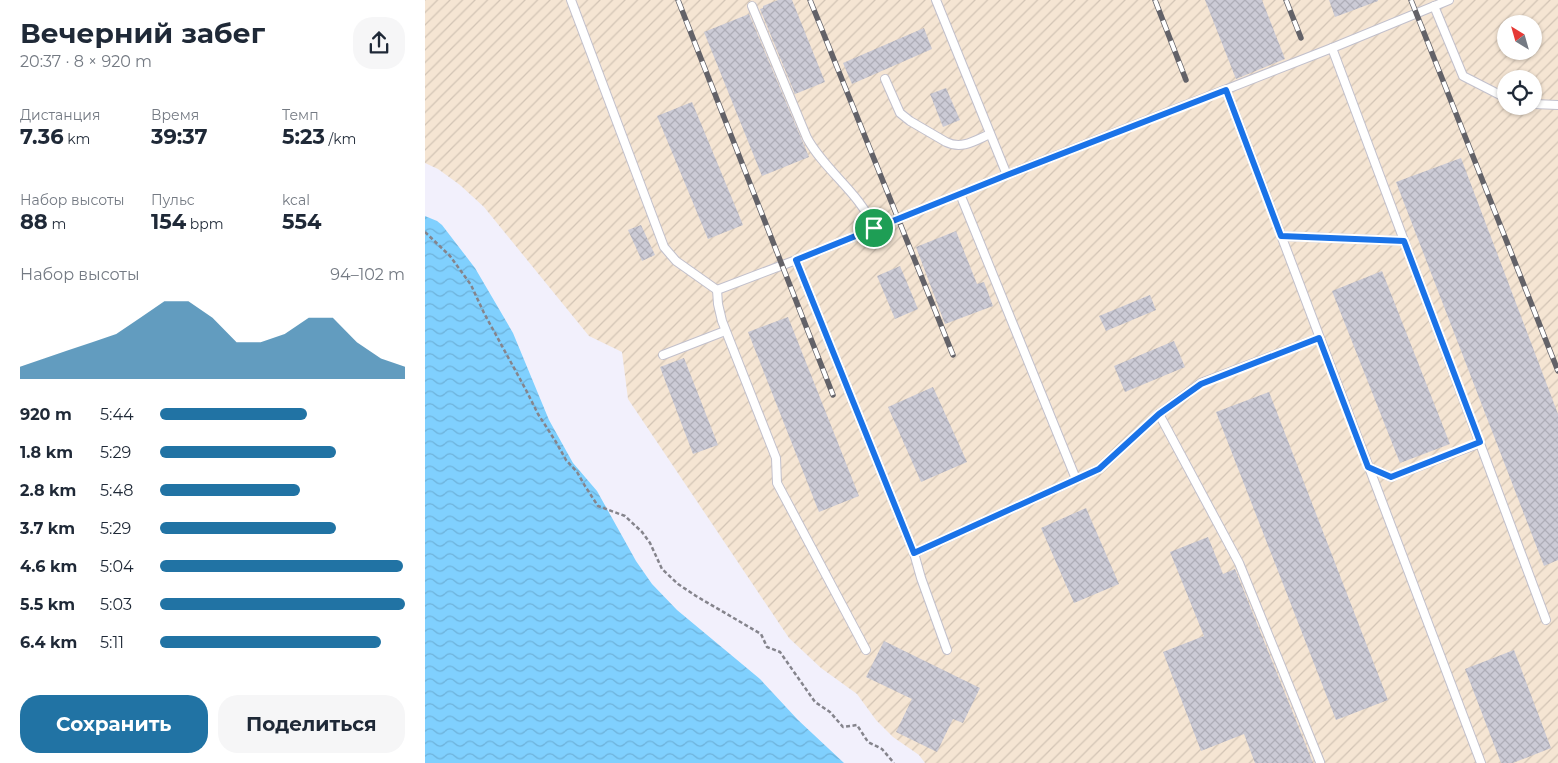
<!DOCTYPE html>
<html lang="ru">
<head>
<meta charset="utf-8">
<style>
  body { margin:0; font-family:Montserrat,sans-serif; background:#f6f6f7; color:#1f2937; height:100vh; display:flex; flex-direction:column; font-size:19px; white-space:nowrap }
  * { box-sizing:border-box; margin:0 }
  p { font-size:16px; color:#747a83 }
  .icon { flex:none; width:28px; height:28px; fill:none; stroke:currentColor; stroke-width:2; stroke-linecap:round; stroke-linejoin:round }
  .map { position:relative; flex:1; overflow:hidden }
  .details { display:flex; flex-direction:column; background:#fff; width:425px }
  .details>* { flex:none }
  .needle { width:32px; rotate:323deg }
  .fabs { position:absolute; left:1072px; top:15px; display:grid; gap:10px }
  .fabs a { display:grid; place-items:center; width:45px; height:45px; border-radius:50%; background:#fff; box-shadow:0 1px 4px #0004; font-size:25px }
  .pin { position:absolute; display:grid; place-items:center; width:42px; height:42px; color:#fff; margin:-21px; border:2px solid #fff; border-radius:50%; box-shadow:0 1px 5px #0007 }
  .round { display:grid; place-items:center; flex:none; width:52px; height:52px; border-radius:20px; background:#f6f6f7 }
  .headline { display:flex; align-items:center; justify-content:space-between; height:85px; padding:0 20px }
  h1 { font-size:28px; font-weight:700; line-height:38px }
  .stats { display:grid; grid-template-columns:repeat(3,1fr); gap:8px; height:85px; padding:5px 20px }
  .stats div { display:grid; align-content:center }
  .stats b { font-size:21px; font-weight:700 }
  .stats small { font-size:14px; font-weight:400 }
  .stats p { font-size:14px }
  .chart { height:140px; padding:10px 20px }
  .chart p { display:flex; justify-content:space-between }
  .chart svg { width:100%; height:90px; margin-top:5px; fill:#2173a4; opacity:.7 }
  .primary-button { display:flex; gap:10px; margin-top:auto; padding:10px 20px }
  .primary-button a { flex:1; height:58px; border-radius:20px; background:#2173a4; color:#fff; font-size:20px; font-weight:700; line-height:58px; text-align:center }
  .primary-button a+a { background:#f6f6f7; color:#1f2937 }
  ul { padding:0 20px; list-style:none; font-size:16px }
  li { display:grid; grid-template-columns:80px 60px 1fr; align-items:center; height:38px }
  li i { height:12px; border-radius:6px; background:#2173a4 }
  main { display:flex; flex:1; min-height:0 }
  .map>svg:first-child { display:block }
  .industrial { fill:url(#industrial-furrows); fill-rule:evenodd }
  .water { fill:url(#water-waves) }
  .building { fill:url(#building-cross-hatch) }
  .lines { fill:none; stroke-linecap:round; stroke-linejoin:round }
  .service-casing { stroke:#c2c0cc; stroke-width:10 }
  .path { stroke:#85848c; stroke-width:2.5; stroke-dasharray:4 2.5; stroke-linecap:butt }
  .service { stroke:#fff; stroke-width:8 }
  .rail-casing { stroke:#636268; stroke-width:5.5 }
  .rail { stroke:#fff; stroke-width:4; stroke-dasharray:11; stroke-linecap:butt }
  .route-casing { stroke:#fff; stroke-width:10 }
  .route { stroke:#1a73e8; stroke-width:6 }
</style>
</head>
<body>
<main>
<section class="details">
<div class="headline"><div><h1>Вечерний забег</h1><p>20:37 · 8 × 920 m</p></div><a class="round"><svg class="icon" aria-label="share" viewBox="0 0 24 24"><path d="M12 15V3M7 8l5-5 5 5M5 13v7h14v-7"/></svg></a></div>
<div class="stats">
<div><p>Дистанция</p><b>7.36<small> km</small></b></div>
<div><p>Время</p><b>39:37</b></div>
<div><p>Темп</p><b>5:23<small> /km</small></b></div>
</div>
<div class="stats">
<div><p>Набор высоты</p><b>88<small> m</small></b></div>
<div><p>Пульс</p><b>154<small> bpm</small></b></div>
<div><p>kcal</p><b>554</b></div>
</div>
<div class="chart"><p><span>Набор высоты</span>94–102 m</p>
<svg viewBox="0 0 160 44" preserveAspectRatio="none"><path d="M0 44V38L10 34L20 30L30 26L40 22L50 14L60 6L70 6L80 14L90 26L100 26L110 22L120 14L130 14L140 26L150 34L160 38V44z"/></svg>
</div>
<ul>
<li><b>920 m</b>5:44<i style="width:60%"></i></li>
<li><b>1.8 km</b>5:29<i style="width:72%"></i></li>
<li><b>2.8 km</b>5:48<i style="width:57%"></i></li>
<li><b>3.7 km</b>5:29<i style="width:72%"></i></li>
<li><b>4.6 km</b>5:04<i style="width:99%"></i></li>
<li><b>5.5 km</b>5:03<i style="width:100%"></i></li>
<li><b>6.4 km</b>5:11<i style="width:90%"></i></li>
</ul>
<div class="primary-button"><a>Сохранить</a><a>Поделиться</a></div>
</section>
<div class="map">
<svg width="1133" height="763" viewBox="0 0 1133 763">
  <defs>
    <pattern id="industrial-furrows" width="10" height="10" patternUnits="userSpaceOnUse" patternTransform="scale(1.25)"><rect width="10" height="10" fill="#f5e5d3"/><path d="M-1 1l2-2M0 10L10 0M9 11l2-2" fill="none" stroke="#d2c4b5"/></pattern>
    <pattern id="water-waves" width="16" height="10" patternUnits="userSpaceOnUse" patternTransform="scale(1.25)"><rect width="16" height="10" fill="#80d0fe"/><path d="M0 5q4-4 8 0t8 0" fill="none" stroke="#6eb2da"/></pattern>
    <pattern id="building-cross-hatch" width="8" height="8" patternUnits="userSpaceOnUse" patternTransform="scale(1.25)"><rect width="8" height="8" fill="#cccbd6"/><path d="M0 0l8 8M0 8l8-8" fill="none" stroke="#afaeb8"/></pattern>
  </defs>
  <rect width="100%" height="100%" fill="#f2f0fc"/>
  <path class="industrial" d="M0 0H1133V763H500L494 755 468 737 451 720 432 694 396 668 364 638 203 399 197 352 164 336 59 207 35 185 13 169 0 163ZM1081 24H1109V51H1081ZM1081 79H1109V106H1081Z"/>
  <polygon class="water" points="0,216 12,221 17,225 50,268 88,333 124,420 148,463 172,491 211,561 227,584 252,610 335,679 373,720 419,763 0,763"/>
  <g class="building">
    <polygon points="353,0 367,0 400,82 370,94 335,9 338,8 338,6"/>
    <polygon points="780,0 837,0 860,59 811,79"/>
    <polygon points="904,0 953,0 953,1 910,17"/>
    <polygon points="324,14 384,157 337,176 279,32"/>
    <polygon points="499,28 507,49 427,84 418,63"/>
    <polygon points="521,88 535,120 518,127 505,94"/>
    <polygon points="267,102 318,225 283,239 232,116"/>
    <polygon points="1036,158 1133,414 1133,560 1119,566 971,182"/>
    <polygon points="216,225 230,255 217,261 203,230"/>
    <polygon points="531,231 552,284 559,282 568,306 520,324 491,247"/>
    <polygon points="475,266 493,309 470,319 452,276"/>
    <polygon points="957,271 1025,444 975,463 907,291"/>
    <polygon points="725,295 731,310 681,331 674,316"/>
    <polygon points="363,317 434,496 394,512 323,332"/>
    <polygon points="749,341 760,367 700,392 689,366"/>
    <polygon points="259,358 293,445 268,454 235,367"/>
    <polygon points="508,387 542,462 496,482 463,407"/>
    <polygon points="844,392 963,700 911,720 791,412"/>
    <polygon points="661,508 694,584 649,603 616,528"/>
    <polygon points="783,537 798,574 810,569 888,763 830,763 819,734 776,751 738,652 779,636 745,552"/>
    <polygon points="459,641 555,688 538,723 528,719 512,752 471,732 487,699 441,677"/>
    <polygon points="1089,650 1126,748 1088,763 1076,763 1040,669"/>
  </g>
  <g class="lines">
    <g class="service-casing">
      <g id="service">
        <polyline points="146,0 239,247 251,261 292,290"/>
        <polyline points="511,0 582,175"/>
        <path d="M327 6 382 138C400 171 435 193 449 228"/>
        <polyline points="1009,6 1038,76 1081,98"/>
        <polyline points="907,48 1121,620"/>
        <path d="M460 79 475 113 485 121 521 142C537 150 551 140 565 134"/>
        <polyline points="801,90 1056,763"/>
        <polyline points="1109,104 1133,105"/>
        <polyline points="535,194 651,479"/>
        <polyline points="856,236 979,241"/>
        <polyline points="371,260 489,553 496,578 522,650"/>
        <polyline points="292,290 371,260 582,175 907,48 1024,0"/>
        <polyline points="292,290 293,304 297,321 351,458 352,483 441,650"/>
        <polyline points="238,355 300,331"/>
        <polyline points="734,414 814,563 895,762"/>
        <polyline points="943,467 966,477 1055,443"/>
        <polyline points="489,553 674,469 734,414 776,383 894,338"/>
      </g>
    </g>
    <polyline class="path" points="0,232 25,256 46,285 59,313 101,390 113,414 131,442 141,460 152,472 160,486 173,506 200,516 217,532 225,543 237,569 253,584 271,596 336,634 342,647 355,652 390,702 405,712 418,727 432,725 443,742 457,749 469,763"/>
    <use href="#service" class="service"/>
    <g class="rail-casing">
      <g id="rail">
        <polyline points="253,0 408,395"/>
        <polyline points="385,0 528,355"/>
        <polyline points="730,0 761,80"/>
        <polyline points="861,0 876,38"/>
        <polyline points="986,0 1133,371"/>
      </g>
    </g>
    <use href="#rail" class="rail"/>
  </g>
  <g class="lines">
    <g class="route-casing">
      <polygon id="route" points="801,90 856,236 979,241 1055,442 966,477 943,467 894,338 776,384 734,414 674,469 489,553 371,260 582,175"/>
    </g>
    <use href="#route" class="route"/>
  </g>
</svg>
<div class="fabs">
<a><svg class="needle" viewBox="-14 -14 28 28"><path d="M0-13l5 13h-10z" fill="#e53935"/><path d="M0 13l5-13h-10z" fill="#747a83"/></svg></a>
<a><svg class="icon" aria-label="locate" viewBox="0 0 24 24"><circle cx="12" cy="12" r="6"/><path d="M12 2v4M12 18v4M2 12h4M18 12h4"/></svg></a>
</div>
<div class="pin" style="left:449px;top:228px;background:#1e9e55"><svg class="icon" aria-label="arrive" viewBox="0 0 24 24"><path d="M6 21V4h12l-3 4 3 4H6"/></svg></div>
</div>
</main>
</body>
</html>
